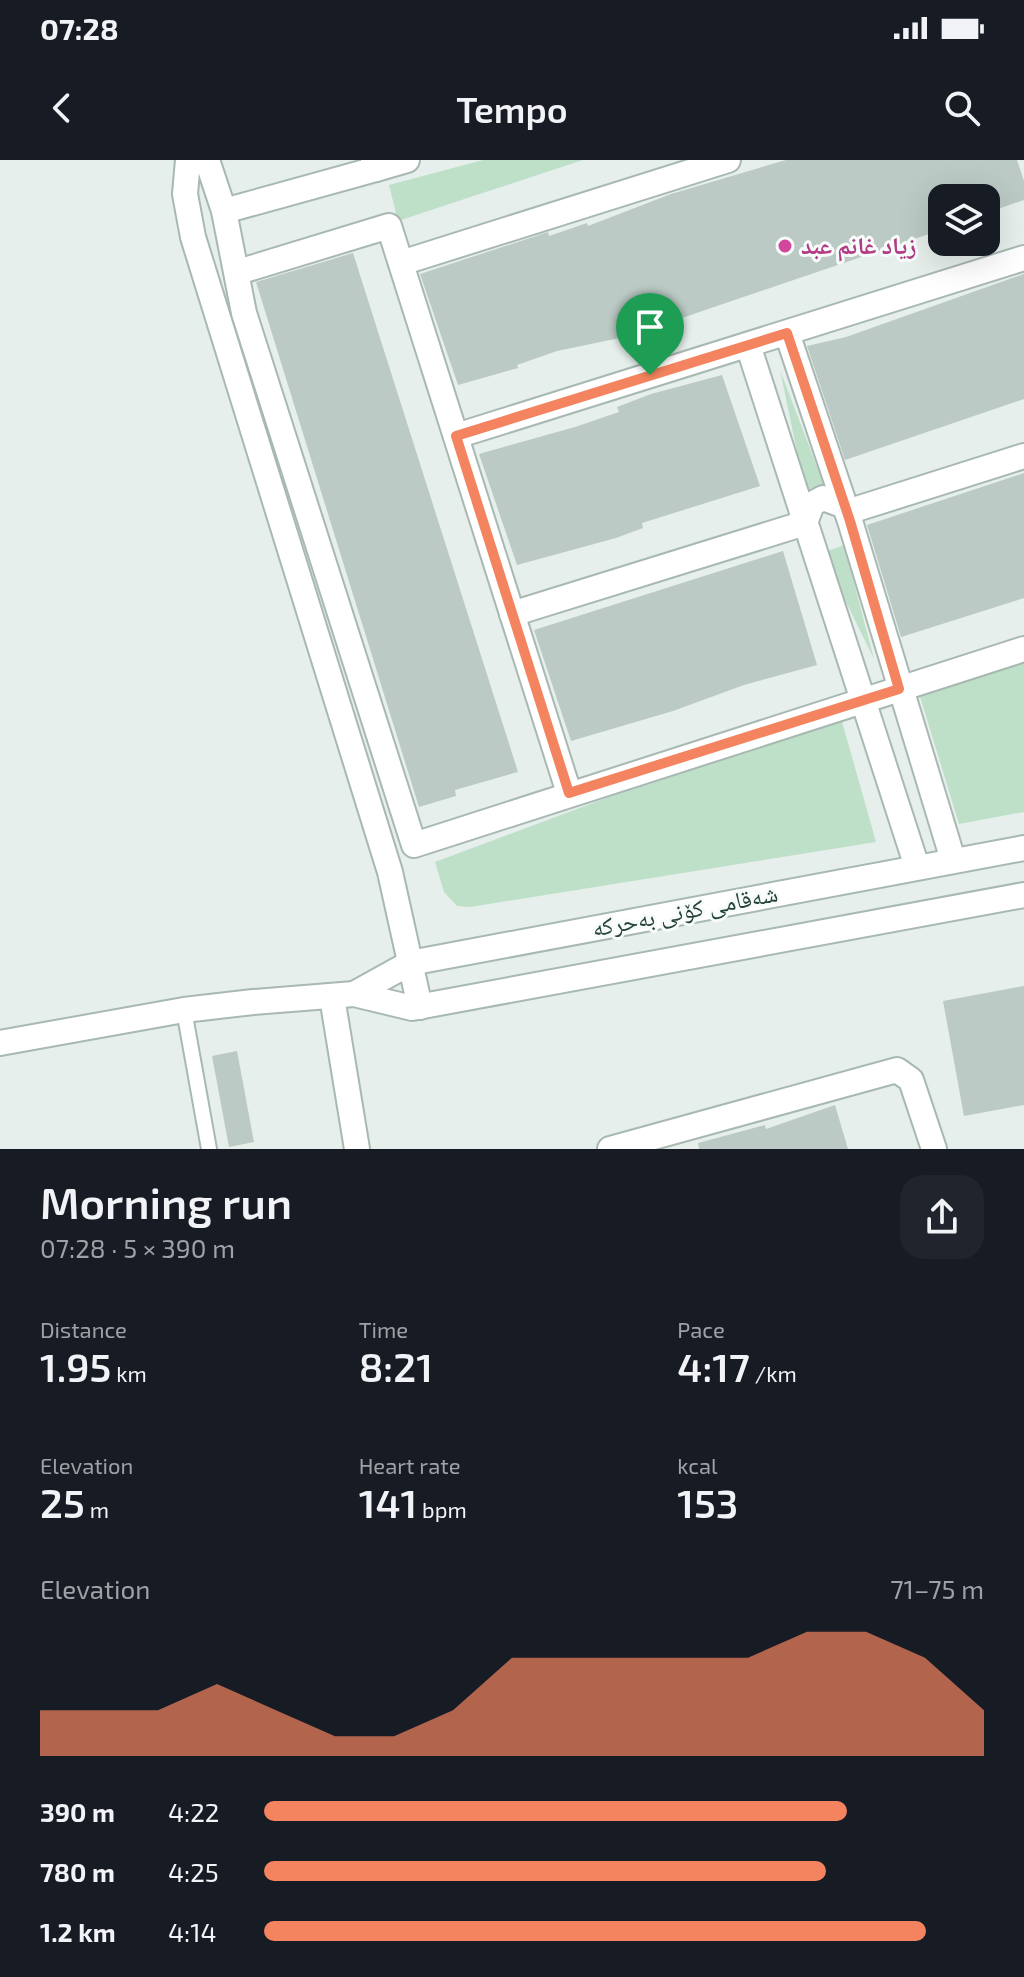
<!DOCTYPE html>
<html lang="en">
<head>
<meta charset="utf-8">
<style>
  body { margin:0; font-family:"Exo 2","Noto Naskh Arabic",sans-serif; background:#20242c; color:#f1f3f6; height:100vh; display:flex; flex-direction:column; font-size:30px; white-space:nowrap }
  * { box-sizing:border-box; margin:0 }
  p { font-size:26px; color:#9ea1a6 }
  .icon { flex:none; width:44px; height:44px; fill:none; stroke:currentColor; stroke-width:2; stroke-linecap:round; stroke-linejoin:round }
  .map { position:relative; height:989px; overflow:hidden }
  .panel { display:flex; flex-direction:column; background:#171b24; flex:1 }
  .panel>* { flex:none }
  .buttons { position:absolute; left:928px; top:24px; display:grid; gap:16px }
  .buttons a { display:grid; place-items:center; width:72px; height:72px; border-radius:16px; background:#171b24; box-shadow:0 8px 32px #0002; font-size:40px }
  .pin { position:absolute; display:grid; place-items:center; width:68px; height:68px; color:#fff; margin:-82px -34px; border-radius:50% 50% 50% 0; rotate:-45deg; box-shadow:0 0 8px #0007 }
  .pin .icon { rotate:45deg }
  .round { display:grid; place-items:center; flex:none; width:84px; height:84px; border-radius:24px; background:#20242c }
  .head { display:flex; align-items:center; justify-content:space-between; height:136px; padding:0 40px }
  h1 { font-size:44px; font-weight:600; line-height:60px }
  .figures { display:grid; grid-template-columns:repeat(3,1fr); gap:12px; height:136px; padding:8px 40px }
  .figures div { display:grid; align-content:center }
  .figures b { font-size:40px; font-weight:600 }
  .figures small { font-size:22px; font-weight:400 }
  .figures p { font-size:22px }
  .chart { height:224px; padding:16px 40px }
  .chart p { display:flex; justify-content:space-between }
  .chart svg { width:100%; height:144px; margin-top:8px; fill:#f4845f; opacity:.7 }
  ul { padding:0 40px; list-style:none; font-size:26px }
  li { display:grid; grid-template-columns:128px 96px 1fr; align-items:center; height:60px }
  li i { height:20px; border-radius:10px; background:#f4845f }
  .status { display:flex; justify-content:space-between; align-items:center; height:56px; padding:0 40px; background:#171b24; direction:ltr }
  .status svg { height:22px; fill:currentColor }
  header { display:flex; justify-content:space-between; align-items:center; height:104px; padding:0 40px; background:#171b24; font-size:36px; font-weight:600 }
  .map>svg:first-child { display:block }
  .green { fill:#bfe0c8 }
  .building { fill:#bbcac4 }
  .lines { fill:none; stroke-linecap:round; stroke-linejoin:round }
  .service-casing { stroke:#a8b8b2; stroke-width:18 }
  .minor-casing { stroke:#a8b8b2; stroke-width:28 }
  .tertiary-casing { stroke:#a8b8b2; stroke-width:28 }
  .service { stroke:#fff; stroke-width:14 }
  .minor { stroke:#fff; stroke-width:24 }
  .tertiary { stroke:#fff; stroke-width:24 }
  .route-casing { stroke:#fff; stroke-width:16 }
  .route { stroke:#f4845f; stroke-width:10 }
  .hotel-dot { fill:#d1479c; stroke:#f7fbf9; stroke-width:3 }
  .labels { text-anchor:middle; stroke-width:6; stroke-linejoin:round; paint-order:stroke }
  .hotel-label { font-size:24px; font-weight:bold; fill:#b23c85; stroke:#f7fbf9; text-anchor:start }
  .street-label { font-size:24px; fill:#24423a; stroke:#f7fbf9 }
</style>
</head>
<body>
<div class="status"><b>07:28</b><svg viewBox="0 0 49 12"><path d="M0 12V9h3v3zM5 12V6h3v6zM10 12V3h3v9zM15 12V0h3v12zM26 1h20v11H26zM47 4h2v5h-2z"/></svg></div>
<header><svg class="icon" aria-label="back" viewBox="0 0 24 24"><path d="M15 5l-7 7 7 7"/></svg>Tempo<svg class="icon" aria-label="search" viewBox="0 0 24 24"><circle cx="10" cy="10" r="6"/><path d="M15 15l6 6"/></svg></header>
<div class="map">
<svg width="1024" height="989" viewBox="0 0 1024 989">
  <rect width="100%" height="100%" fill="#e6efeb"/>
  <g class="green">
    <polygon points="483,0 583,0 398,61 389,25"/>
    <polygon points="780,210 824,325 805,330"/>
    <polygon points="844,385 874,499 822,393"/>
    <polygon points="1024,496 1024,652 959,664 918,530"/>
    <polygon points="839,551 876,682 470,747 457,746 444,732 435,702"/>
  </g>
  <g class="building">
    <polygon points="786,0 1017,0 1024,21 1024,40 986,53 986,38 942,38 942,68 929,74 629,176 557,191 517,205 518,208 458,225 420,114 548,72 549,76 587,63 588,66 671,34"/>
    <polygon points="353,93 518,612 455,630 456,636 419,647 256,122"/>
    <polygon points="1024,114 1024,239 845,300 807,186 846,177"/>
    <polygon points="722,215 760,326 642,363 643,368 616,378 517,405 479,294 575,267 619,252 617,247 651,234"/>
    <polygon points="1024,313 1024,438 901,477 867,365"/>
    <polygon points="783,391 817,505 744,525 673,551 571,581 534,470"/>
    <polygon points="1024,826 1024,945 964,956 943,841"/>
    <polygon points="237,891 254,982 229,987 212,896"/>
    <polygon points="835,945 848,989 699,989 698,983 765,965 766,969"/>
  </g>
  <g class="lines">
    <g class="service-casing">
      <polyline id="service" points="184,850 209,989"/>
    </g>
    <g class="minor-casing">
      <g id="minor">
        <polyline points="188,0 185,34 193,77 390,712 420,847"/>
        <polyline points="207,0 224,51 244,153 414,685 1024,489"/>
        <polyline points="376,9 407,0"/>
        <polyline points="224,51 376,9 373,0"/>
        <polyline points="401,103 728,0"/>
        <polyline points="238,112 389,66 569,633"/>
        <polyline points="787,173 850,361 953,700"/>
        <polyline points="748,185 917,707"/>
        <polyline points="456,276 1024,98"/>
        <polyline points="847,352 1024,296"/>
        <polyline points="512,454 805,363 812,344 823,338 845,346"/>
        <polyline points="332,837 357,989"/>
        <polyline points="610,989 897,910 911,920 934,989"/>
      </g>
    </g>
    <g class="tertiary-casing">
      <g id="tertiary">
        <polyline points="354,834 410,803 1024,688"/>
        <polyline points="0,883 184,850 253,842 354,834 412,848 1024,735"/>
      </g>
    </g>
    <use href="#service" class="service"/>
    <use href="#minor" class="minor"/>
    <use href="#tertiary" class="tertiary"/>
  </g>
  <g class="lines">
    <g class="route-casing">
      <polygon id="route" points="787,173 850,361 899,529 569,633 456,276"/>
    </g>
    <use href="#route" class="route"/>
  </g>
  <circle class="hotel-dot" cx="785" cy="86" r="8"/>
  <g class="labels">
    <g class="hotel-label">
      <text x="801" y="94">زياد غانم عبد</text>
    </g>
    <g class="street-label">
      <text transform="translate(685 751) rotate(-11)" y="8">شەقامی کۆنی بەحرکە</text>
    </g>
  </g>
</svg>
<div class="buttons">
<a><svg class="icon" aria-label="layers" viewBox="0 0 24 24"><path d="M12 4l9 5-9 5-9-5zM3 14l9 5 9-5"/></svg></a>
</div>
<div class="pin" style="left:650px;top:215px;background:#1e9e55"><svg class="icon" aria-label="arrive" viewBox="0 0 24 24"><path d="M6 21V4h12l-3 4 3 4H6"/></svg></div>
</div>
<section class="panel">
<div class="head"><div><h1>Morning run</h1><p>07:28 · 5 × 390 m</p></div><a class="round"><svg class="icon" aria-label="share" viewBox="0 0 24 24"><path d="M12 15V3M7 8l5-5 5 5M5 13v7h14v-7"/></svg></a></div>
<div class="figures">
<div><p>Distance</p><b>1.95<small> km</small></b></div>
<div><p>Time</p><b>8:21</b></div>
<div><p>Pace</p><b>4:17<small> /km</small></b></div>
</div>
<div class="figures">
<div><p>Elevation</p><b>25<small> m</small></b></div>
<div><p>Heart rate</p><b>141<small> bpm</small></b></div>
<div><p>kcal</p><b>153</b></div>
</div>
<div class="chart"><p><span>Elevation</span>71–75 m</p>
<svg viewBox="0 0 160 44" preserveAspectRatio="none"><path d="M0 44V30L10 30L20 30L30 22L40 30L50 38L60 38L70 30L80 14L90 14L100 14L110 14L120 14L130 6L140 6L150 14L160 30V44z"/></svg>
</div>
<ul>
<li><b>390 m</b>4:22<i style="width:81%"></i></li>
<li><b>780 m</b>4:25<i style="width:78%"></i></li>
<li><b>1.2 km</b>4:14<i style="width:92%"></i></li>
</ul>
</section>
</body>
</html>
